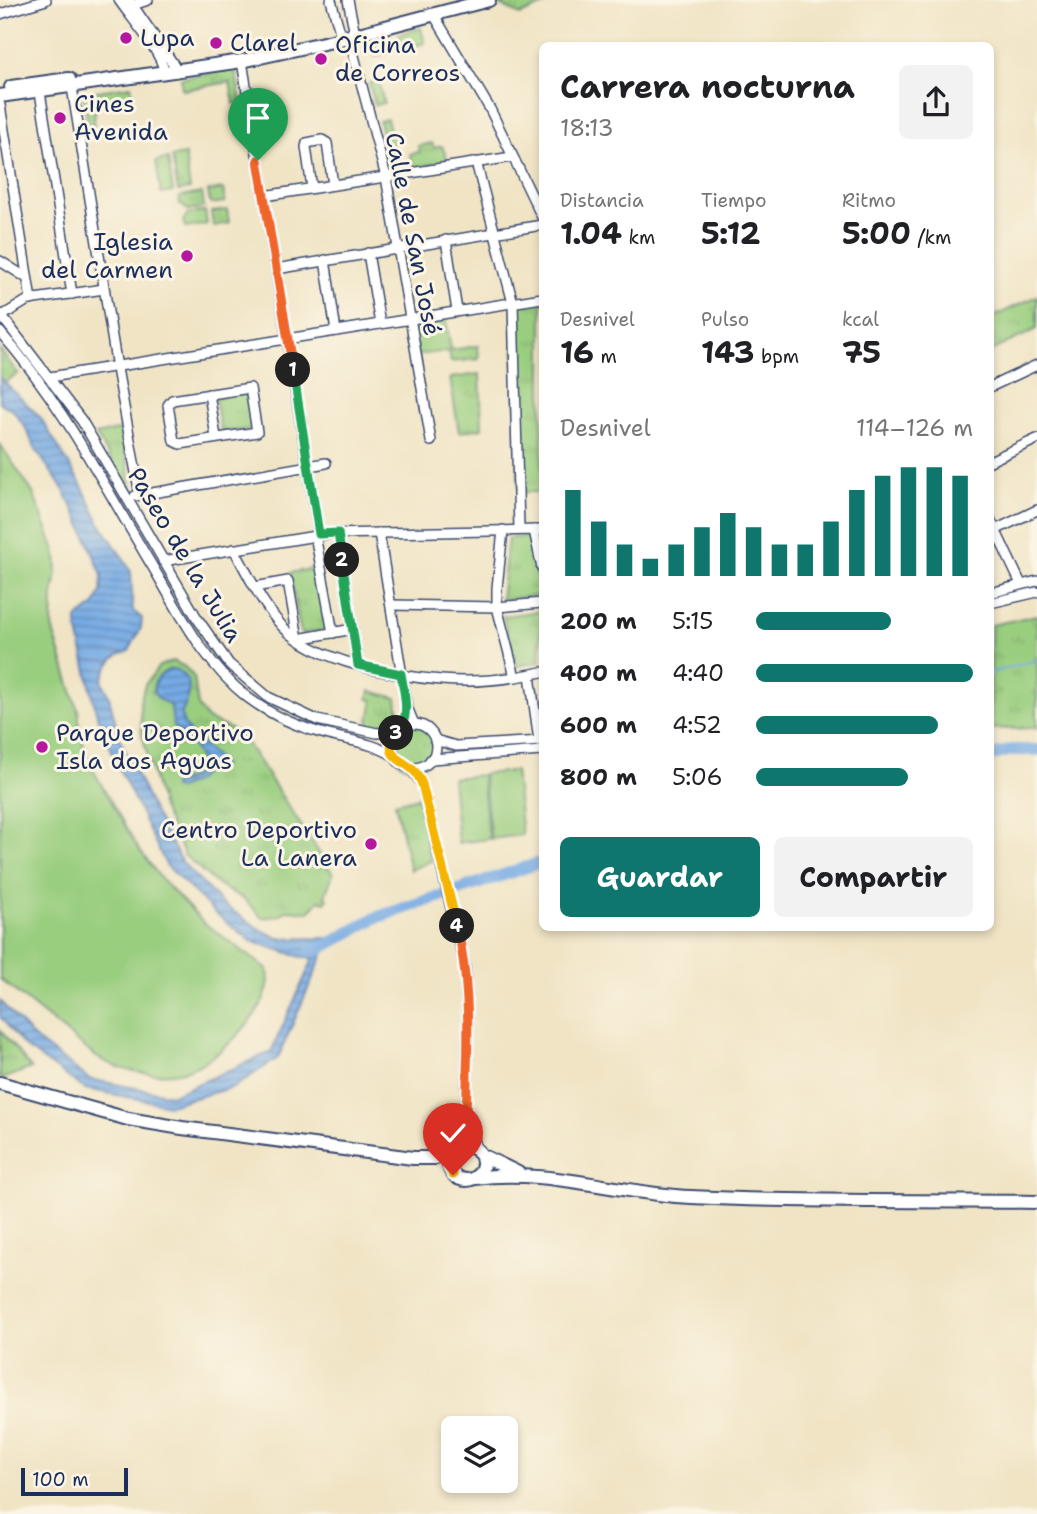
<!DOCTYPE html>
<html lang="es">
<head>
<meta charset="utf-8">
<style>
  body { margin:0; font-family:"Shantell Sans",sans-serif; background:#f2f2f2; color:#202124; height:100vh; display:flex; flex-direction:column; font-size:26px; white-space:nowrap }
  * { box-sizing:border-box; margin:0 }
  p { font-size:23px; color:#757577 }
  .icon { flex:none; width:38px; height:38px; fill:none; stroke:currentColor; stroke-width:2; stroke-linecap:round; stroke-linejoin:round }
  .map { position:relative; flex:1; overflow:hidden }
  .drawer { position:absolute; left:539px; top:42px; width:455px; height:889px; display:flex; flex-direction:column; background:#fff; border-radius:10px; box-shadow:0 4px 10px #0003 }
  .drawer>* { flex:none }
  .buttons { position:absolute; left:441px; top:1416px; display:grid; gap:14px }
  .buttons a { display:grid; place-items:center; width:77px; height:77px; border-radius:10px; background:#fff; box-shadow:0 4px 10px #0003; font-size:35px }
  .scale { position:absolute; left:21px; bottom:18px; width:107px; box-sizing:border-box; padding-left:7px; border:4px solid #1b2f5e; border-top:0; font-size:19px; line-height:24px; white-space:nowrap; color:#1b2f5e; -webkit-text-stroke:5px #fcf5e5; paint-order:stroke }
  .pin { position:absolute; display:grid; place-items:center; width:60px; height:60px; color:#fff; margin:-72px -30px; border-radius:50% 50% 50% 0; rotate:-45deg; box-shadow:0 0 7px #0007 }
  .pin .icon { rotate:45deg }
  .km { position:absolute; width:35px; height:35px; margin:-18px; border-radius:50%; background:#222; color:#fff; font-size:19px; line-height:35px; text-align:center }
  .round { display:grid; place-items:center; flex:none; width:74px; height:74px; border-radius:10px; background:#f2f2f2 }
  .head { display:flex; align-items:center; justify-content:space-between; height:119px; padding:0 21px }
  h1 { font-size:32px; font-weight:700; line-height:52px }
  .metrics { display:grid; grid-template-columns:repeat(3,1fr); gap:10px; height:119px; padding:7px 21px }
  .metrics div { display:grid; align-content:center }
  .metrics b { font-size:30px; font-weight:700 }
  .metrics small { font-size:19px; font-weight:400 }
  .metrics p { font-size:19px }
  .chart { height:196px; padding:14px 21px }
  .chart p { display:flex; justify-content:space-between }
  .chart svg { width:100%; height:126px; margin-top:7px; stroke:#0f766e; stroke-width:6 }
  .cta { display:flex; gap:14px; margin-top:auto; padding:14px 21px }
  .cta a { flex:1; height:80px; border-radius:10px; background:#0f766e; color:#fff; font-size:28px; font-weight:700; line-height:80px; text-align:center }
  .cta a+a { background:#f2f2f2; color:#202124 }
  ul { padding:0 21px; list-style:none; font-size:23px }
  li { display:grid; grid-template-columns:112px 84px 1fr; align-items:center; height:52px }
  li i { height:18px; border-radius:9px; background:#0f766e }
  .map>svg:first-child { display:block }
  .grass { fill:url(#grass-tufts); stroke:#5a7e6e; stroke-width:2 }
  .pitch { fill:#9ace7f; stroke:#5a7e6e; stroke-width:2 }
  .water { fill:url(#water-rules); stroke:#486ca0; stroke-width:2 }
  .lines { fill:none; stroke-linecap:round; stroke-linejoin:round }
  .stream { stroke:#76aae3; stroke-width:2 }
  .river { stroke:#76aae3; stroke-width:12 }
  .minor-casing { stroke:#3b4a6d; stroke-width:12 }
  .major-casing { stroke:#3b4a6d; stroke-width:16 }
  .minor { stroke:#fff; stroke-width:9 }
  .major { stroke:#fff; stroke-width:12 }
  .split-1-casing { stroke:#fff; stroke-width:14 }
  .split-2-casing { stroke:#fff; stroke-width:14 }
  .split-3-casing { stroke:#fff; stroke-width:14 }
  .split-4-casing { stroke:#fff; stroke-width:14 }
  .split-5-casing { stroke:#fff; stroke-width:14 }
  .split-6-casing { stroke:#fff; stroke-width:14 }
  .split-1 { stroke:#f0652b; stroke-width:9 }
  .split-2 { stroke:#22a559; stroke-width:9 }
  .split-3 { stroke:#22a559; stroke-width:9 }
  .split-4 { stroke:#f5b400; stroke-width:9 }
  .split-5 { stroke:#f0652b; stroke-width:9 }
  .split-6 { stroke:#f5b400; stroke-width:9 }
  .poi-dot { fill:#b5179e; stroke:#fcf5e5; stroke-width:2.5 }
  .labels { text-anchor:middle; stroke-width:6; stroke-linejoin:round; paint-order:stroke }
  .poi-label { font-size:24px; fill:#1b2f5e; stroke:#fcf5e5; text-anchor:start }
  .street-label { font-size:24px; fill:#1b2f5e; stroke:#fcf5e5 }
</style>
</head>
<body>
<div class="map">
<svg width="1037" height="1514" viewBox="0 0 1037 1514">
  <defs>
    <pattern id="grass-tufts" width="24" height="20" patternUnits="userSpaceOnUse" patternTransform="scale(1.75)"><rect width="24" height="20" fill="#9ace7f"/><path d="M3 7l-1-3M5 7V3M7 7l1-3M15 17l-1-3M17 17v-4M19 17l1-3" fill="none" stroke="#84b170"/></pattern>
    <pattern id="water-rules" width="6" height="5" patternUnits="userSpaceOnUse" patternTransform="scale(1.75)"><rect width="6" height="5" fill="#76aae3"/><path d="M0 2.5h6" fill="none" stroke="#608bbb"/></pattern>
  </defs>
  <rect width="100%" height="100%" fill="#fcf5e5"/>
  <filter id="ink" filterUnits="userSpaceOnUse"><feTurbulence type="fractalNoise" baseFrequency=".0143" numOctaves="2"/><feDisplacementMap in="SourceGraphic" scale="14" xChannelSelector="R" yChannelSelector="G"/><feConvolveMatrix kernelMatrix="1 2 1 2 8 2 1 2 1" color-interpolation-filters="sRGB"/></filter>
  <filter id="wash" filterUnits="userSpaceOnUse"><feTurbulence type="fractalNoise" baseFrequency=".00686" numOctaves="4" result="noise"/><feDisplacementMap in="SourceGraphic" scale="28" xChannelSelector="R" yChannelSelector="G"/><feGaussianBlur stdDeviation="1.57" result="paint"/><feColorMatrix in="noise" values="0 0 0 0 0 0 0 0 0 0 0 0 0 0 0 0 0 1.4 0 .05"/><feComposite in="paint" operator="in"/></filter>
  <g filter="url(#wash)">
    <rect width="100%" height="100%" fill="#f0e4c5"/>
    <g class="grass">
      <polygon points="515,0 556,0 520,15 500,5"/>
      <polygon points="421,28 425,43 403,49 399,34"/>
      <polygon points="383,38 388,53 375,57 371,41"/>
      <polygon points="235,69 241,102 234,104 230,82 182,90 181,78"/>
      <polygon points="378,81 384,103 375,105 369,83"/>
      <polygon points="131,86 133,97 100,103 96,108 93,127 88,128 83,93"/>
      <polygon points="387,119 395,148 386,150 379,121"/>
      <polygon points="432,143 434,148 442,146 448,161 413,168 410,154 420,152 418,146"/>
      <polygon points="185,155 190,189 178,191 172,157"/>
      <polygon points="168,159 173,192 161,194 156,161"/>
      <polygon points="223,189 225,202 210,204 208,191"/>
      <polygon points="202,193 204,207 188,210 180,204 179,197"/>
      <polygon points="227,210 229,223 213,226 211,212"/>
      <polygon points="205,211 207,224 186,228 183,221 188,214"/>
      <polygon points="1037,296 1037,329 991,351 991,318"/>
      <polygon points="542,298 542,492 519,492 513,303"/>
      <polygon points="445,313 451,350 478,346 479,359 451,362 449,351 416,355 409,319"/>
      <polygon points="0,349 18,374 5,382 0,378"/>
      <polygon points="480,374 482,428 459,432 450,378"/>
      <polygon points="247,392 253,429 221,432 215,398"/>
      <polygon points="122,429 132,489 129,490 96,435"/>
      <polygon points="529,537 541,595 501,600 508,538"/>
      <polygon points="317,568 327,629 301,634 290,573"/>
      <polygon points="542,611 540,662 517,666 503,616"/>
      <polygon points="1037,615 1037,728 991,729 991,625"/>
      <polygon points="173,661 185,667 194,677 198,706 207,719 240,733 333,874 325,896 328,899 325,902 319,900 309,912 288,910 279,916 263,918 244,899 218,885 185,856 162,808 142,735 140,702 145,685 159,666"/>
      <path d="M370 691 397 698 399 716C392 730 382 728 368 725L373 700 368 699Z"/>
      <circle cx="414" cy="746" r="22"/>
      <polygon points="418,797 431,861 410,870 395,803"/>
      <polygon points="0,1030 31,1068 3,1079 0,1078"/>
    </g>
    <g class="pitch">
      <path d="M0 444 33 493 56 553 57 573 53 595 52 627 79 714V730L89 763 138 848 162 880 204 923 267 969C280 1004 215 1064 184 1071 154 1078 120 1072 95 1056L0 979Z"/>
      <polygon points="515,771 522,835 491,839 483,774"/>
      <polygon points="482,775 489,839 458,843 452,778"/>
    </g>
    <g class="water">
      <path d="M0 378 40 417 81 484 101 525 124 559 131 572 133 611 142 618 141 628 129 651C113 655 107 665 102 681L108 693 120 739 153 810 181 861 221 903 261 930 278 938H330L278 1058 234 1087 169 1105 85 1089 25 1047 0 1017V1001L35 1039 89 1079 172 1095 271 1052 313 959 298 956 251 941 215 913 166 865 114 758 97 716 77 627V618L95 605 101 592 102 575 79 519 63 489 36 450 25 427 12 409 0 403Z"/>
      <path d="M171 669 178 670 188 680C191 696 187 700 182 713 177 729 215 753 223 764L221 767H208L196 781 179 789 173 788V785L193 777 202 763 189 739 173 726 171 706C167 703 159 700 156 696 148 684 162 672 171 669Z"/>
    </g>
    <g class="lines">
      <polyline class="stream" points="990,673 1037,660"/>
      <g class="river">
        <polyline points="990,756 1011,750 1037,750"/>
        <polyline points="312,949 320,949 375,918 542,862"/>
      </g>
    </g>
  </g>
  <g filter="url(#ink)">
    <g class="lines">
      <g class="minor-casing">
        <g id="minor">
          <path d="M119 0C132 19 161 51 165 73"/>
          <polyline points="129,0 174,65 176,72"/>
          <polyline points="331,0 340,32 349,37"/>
          <polyline points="348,0 354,29 349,37"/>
          <polyline points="133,5 148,0"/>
          <polyline points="0,14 46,0"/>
          <polyline points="434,15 490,109 542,217"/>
          <polyline points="349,37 386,177 431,441"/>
          <polyline points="242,61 319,535"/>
          <polyline points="72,87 118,374 140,495"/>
          <polyline points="40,92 72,294"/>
          <polyline points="0,105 31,300"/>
          <polyline points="476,162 513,303 519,529"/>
          <polyline points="312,188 306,147 307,143 322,140 327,143 333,185"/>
          <polyline points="264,196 512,157"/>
          <polyline points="446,240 457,311"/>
          <polyline points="368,253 380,324"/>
          <polyline points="325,260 336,331"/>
          <polyline points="0,261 27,278"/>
          <polyline points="276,269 542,225"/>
          <polyline points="0,314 82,421 197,618 229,664 268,697 317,720 377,733 397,731"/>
          <polyline points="2,316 28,300 104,289"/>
          <path d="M0 332C61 401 104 485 151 564 179 611 203 662 247 697 271 715 300 728 329 735 351 741 374 743 394 756"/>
          <polyline points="50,377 542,298"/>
          <polyline points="990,387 1037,365"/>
          <polygon points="250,388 257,432 180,444 174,441 168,405 172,400"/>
          <polyline points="209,394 216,437"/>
          <polyline points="990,461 1037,439"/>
          <polyline points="135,496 326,463"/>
          <polyline points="990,519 1021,584"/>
          <polyline points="503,530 497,588 497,607 515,677"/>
          <polyline points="534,530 542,568"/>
          <polyline points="991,532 1037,510"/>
          <polyline points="338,533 358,665"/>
          <polyline points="379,533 407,707 414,724"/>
          <polyline points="315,535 333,633"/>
          <path d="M234 549C248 575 262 604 282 626 316 662 394 676 441 680 474 683 510 679 542 672"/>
          <polyline points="163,561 328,534 542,530"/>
          <polyline points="255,587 288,581 298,639 353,629"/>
          <polyline points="990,593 1037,581"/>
          <polyline points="990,603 1037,592"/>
          <polyline points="391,605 497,607 542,603"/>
          <polyline points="530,675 539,741"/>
          <circle cx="414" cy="746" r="22"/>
          <polyline points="435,740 456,746 542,741"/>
          <polyline points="431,759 542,751"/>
          <polyline points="410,767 422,784 465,968 468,1021 466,1109 464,1129 459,1147"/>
          <polyline points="468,1117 477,1150"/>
        </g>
      </g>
      <g class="major-casing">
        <g id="major">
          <polyline points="11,87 69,79"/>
          <polyline points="0,96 242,61 328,42 489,0"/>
          <polyline points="0,1083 128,1119 182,1128 413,1158 435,1158 452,1152"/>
          <circle cx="466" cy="1163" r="17"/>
          <polyline points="481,1155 518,1173"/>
          <path d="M475 1178C546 1168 620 1194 691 1197 806 1203 922 1200 1037 1202"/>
        </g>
      </g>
      <use href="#minor" class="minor"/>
      <use href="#major" class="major"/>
    </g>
  </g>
  <g class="lines" filter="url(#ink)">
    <g class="split-1-casing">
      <polyline id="split-1" points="258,160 293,370"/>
    </g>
    <g class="split-2-casing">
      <polyline id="split-2" points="293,370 319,534 338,533 342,560"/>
    </g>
    <g class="split-3-casing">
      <path id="split-3" d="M342 560 358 665 401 674C404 693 412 718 396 733"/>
    </g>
    <g class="split-4-casing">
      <path id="split-4" d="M396 733C383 756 399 758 412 769 417 773 420 779 422 784L457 926"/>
    </g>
    <g class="split-5-casing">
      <path id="split-5" d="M457 926C468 974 469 1022 467 1072 467 1093 467 1116 462 1137"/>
    </g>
    <g class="split-6-casing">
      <polyline id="split-6" points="453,1175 449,1168 449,1157 459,1147 462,1137"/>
    </g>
    <use href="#split-1" class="split-1"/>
    <use href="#split-2" class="split-2"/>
    <use href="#split-3" class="split-3"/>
    <use href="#split-4" class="split-4"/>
    <use href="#split-5" class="split-5"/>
    <use href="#split-6" class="split-6"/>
  </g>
  <g class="poi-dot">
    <circle cx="126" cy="38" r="7"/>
    <circle cx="216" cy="43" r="7"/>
    <circle cx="321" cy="59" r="7"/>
    <circle cx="60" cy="118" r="7"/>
    <circle cx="187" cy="256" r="7"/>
    <circle cx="42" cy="747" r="7"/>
    <circle cx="371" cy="844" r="7"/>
  </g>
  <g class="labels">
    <g class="poi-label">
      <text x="140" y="46">Lupa</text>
      <text x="230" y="51">Clarel</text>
      <text x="335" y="53">Oficina<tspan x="335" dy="28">de Correos</tspan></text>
      <text x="74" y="112">Cines<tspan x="74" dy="28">Avenida</tspan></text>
      <text x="173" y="250" text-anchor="end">Iglesia<tspan x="173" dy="28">del Carmen</tspan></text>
      <text x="56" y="741">Parque Deportivo<tspan x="56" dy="28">Isla dos Aguas</tspan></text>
      <text x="357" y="838" text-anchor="end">Centro Deportivo<tspan x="357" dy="28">La Lanera</tspan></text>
    </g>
    <g class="street-label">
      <text transform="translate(413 234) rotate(79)" y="8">Calle de San José</text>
      <text transform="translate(185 555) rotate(59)" y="8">Paseo de la Julia</text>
    </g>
  </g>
</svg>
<div class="buttons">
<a><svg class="icon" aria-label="layers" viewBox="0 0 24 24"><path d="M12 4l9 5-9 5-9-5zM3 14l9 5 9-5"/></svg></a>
</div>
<div class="scale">100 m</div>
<div class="pin" style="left:258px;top:160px;background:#1e9e55"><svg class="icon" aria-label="arrive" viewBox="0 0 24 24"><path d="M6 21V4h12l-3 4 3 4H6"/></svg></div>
<div class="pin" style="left:453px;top:1175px;background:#d93025"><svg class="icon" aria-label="check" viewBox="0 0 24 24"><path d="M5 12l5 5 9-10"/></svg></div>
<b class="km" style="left:293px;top:370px">1</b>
<b class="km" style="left:342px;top:560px">2</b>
<b class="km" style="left:396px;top:733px">3</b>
<b class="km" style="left:457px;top:926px">4</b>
<section class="drawer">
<div class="head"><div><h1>Carrera nocturna</h1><p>18:13</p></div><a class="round"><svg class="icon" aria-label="share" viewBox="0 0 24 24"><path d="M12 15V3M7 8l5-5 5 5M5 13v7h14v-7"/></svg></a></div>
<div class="metrics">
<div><p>Distancia</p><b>1.04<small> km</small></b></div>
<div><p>Tiempo</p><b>5:12</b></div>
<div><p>Ritmo</p><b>5:00<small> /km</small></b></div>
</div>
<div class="metrics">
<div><p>Desnivel</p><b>16<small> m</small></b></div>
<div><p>Pulso</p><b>143<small> bpm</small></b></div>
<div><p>kcal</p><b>75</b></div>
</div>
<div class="chart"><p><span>Desnivel</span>114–126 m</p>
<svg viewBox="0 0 160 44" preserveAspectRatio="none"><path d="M5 44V14M15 44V25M25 44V33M35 44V38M45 44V33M55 44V27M65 44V22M75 44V27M85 44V33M95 44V33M105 44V25M115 44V14M125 44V9M135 44V6M145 44V6M155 44V9"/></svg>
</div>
<ul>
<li><b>200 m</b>5:15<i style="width:62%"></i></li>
<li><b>400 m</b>4:40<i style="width:100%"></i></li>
<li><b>600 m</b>4:52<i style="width:84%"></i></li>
<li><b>800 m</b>5:06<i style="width:70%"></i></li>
</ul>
<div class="cta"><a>Guardar</a><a>Compartir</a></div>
</section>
</div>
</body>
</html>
